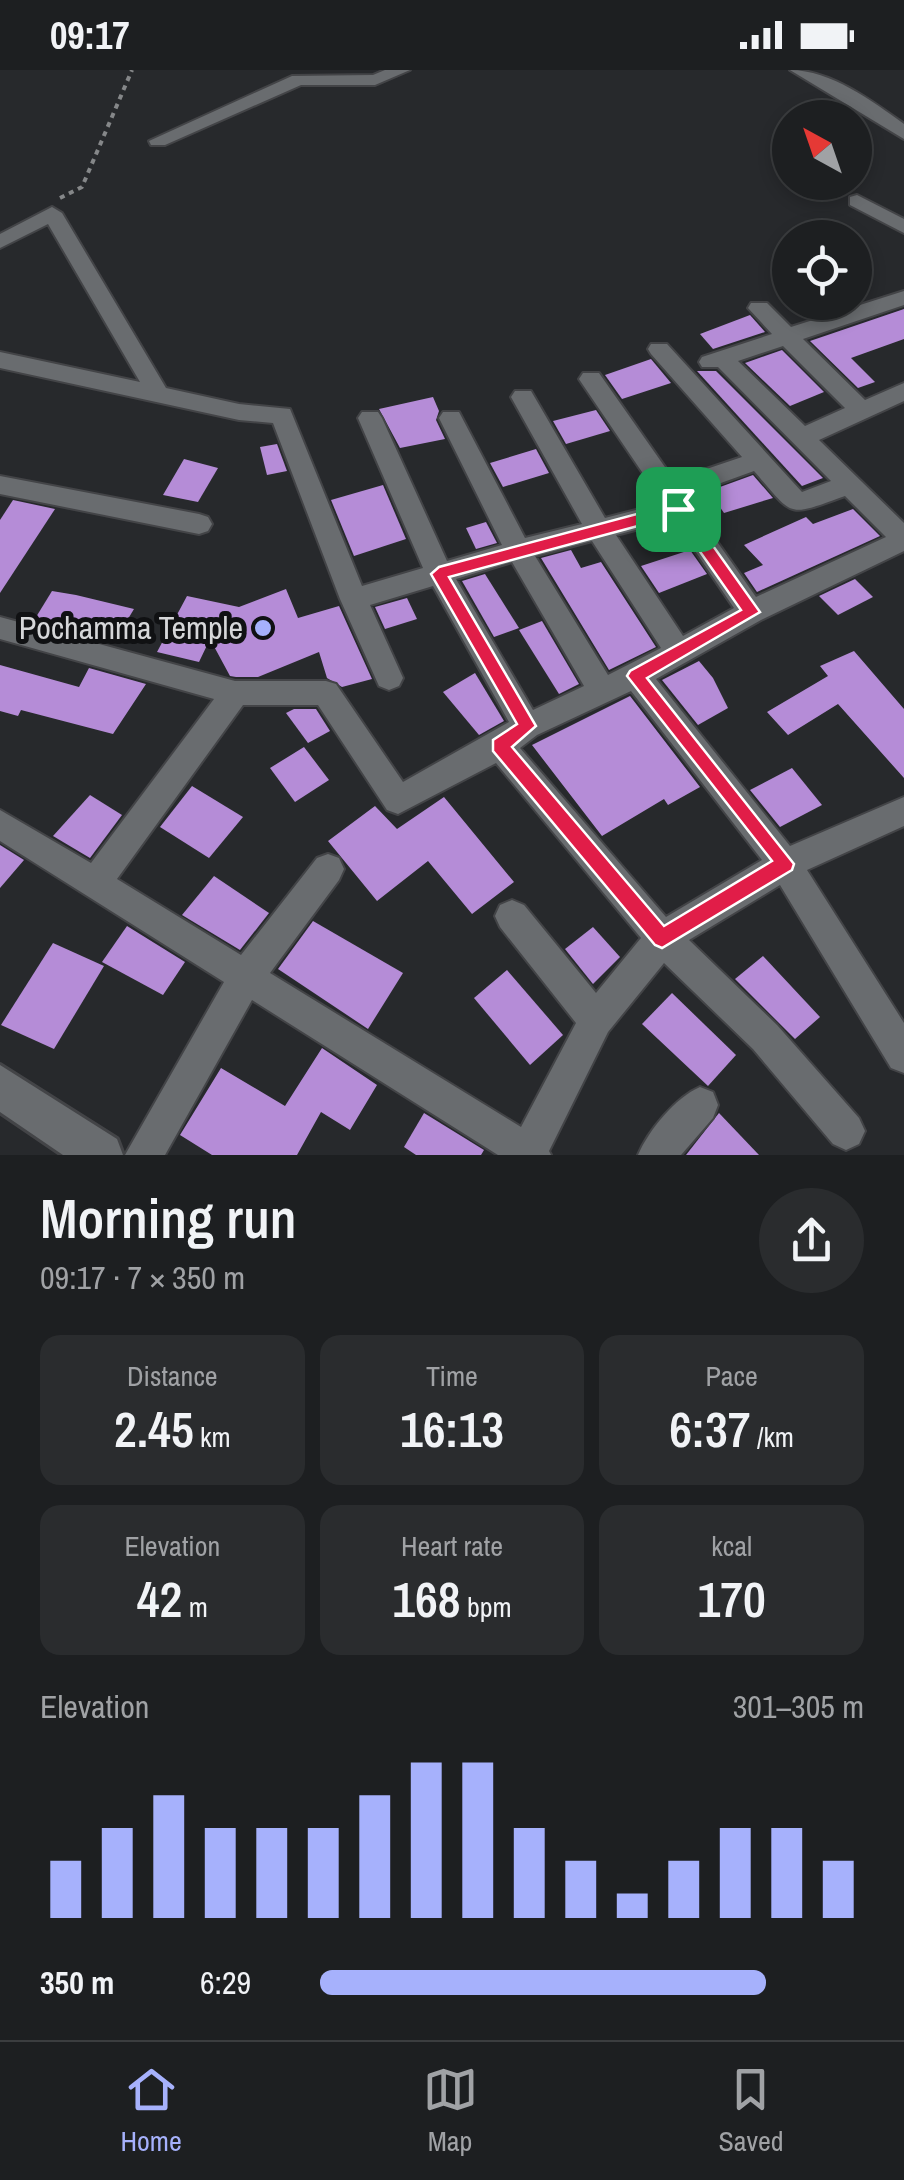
<!DOCTYPE html>
<html lang="en">
<head>
<meta charset="utf-8">
<style>
  body { margin:0; font-family:"Archivo Narrow",sans-serif; background:#2a2c2e; color:#f1f3f6; height:100vh; display:flex; flex-direction:column; font-size:38px; white-space:nowrap }
  * { box-sizing:border-box; margin:0 }
  p { font-size:32px; color:#a0a2a5 }
  .icon { flex:none; width:55px; height:55px; fill:none; stroke:currentColor; stroke-width:2; stroke-linecap:round; stroke-linejoin:round }
  .map { position:relative; height:1085px; overflow:hidden }
  .side { display:flex; flex-direction:column; background:#1d1f21; flex:1 }
  .side>* { flex:none }
  .needle { width:65px; rotate:320deg }
  .fabs { position:absolute; left:772px; top:30px; display:grid; gap:20px }
  .fabs a { display:grid; place-items:center; width:100px; height:100px; border-radius:50%; background:#1d1f21; box-shadow:0 5px 15px #0003,0 0 0 2px #3b3d3f; font-size:50px }
  .pin { position:absolute; display:grid; place-items:center; width:85px; height:85px; color:#fff; margin:-42px; border-radius:20px; box-shadow:0 5px 15px #0006 }
  .round { display:grid; place-items:center; flex:none; width:105px; height:105px; border-radius:52px; background:#2a2c2e }
  .head { display:flex; align-items:center; justify-content:space-between; height:170px; padding:0 40px }
  h1 { font-size:55px; font-weight:600; line-height:75px }
  .figures { display:grid; grid-template-columns:repeat(3,1fr); gap:15px; height:170px; padding:10px 40px }
  .figures div { display:grid; align-content:center; border-radius:20px; background:#2a2c2e; text-align:center }
  .figures b { font-size:50px; font-weight:600 }
  .figures small { font-size:28px; font-weight:400 }
  .figures p { font-size:28px }
  .chart { height:280px; padding:20px 40px }
  .chart p { display:flex; justify-content:space-between }
  .chart svg { width:100%; height:180px; margin-top:10px; stroke:#a6b1fc; stroke-width:6 }
  ul { padding:0 40px; list-style:none; font-size:32px }
  li { display:grid; grid-template-columns:160px 120px 1fr; align-items:center; height:75px }
  li i { height:25px; border-radius:12px; background:#a6b1fc }
  .status { display:flex; justify-content:space-between; align-items:center; height:70px; padding:0 50px; background:#1d1f21; direction:ltr }
  .status svg { height:28px; fill:currentColor }
  .dock { display:flex; justify-content:space-around; align-items:center; height:140px; border-top:2px solid #3b3d3f; background:#1d1f21; font-size:28px; color:#a0a2a5 }
  .dock a { display:grid; justify-items:center; gap:5px }
  .dock .on { color:#a6b1fc }
  .map>svg:first-child { display:block }
  .building { fill:#b58cd7 }
  .lines { fill:none; stroke-linecap:round; stroke-linejoin:round }
  .minor-casing { stroke:#434447; stroke-width:4 }
  .tertiary-casing { stroke:#434447; stroke-width:6 }
  .path { stroke:#858789; stroke-width:4; stroke-dasharray:5 5; stroke-linecap:butt }
  .minor { fill:#696c6f; fill-rule:evenodd }
  .tertiary { fill:#696c6f; fill-rule:evenodd }
  .route { fill:#e11d48; stroke:#fff; stroke-width:2.5; fill-rule:evenodd }
  .poi-dot { fill:#a6b1fc; stroke:#101113; stroke-width:4 }
  .labels { text-anchor:middle; stroke-width:10; stroke-linejoin:round; paint-order:stroke }
  .poi-label { font-size:32px; fill:#d6d7d9; stroke:#101113; text-anchor:end }
</style>
</head>
<body>
<div class="status"><b>09:17</b><svg viewBox="0 0 49 12"><path d="M0 12V9h3v3zM5 12V6h3v6zM10 12V3h3v9zM15 12V0h3v12zM26 1h20v11H26zM47 4h2v5h-2z"/></svg></div>
<div class="map">
<svg width="904" height="1085" viewBox="0 0 904 1085">
  <rect width="100%" height="100%" fill="#27292c"/>
  <g class="building">
    <polygon points="904,239 904,269 851,288 875,312 858,318 810,271"/>
    <polygon points="750,245 765,262 713,279 700,264"/>
    <polygon points="782,280 824,322 790,336 745,293"/>
    <polygon points="651,289 671,313 622,329 605,305"/>
    <polygon points="697,301 716,301 823,408 802,416"/>
    <polygon points="433,327 439,341 436,350 445,369 400,378 379,339"/>
    <polygon points="596,340 610,361 566,374 553,351"/>
    <polygon points="277,374 287,401 267,405 260,377"/>
    <polygon points="536,379 549,403 503,417 490,393"/>
    <polygon points="184,389 218,398 198,432 163,425"/>
    <polygon points="753,405 773,428 724,443 709,421"/>
    <polygon points="383,415 406,469 354,486 331,430"/>
    <polygon points="13,430 55,439 0,523 0,450"/>
    <polygon points="853,439 880,466 757,522 744,503 763,495 744,475 806,447 813,454"/>
    <polygon points="486,452 497,473 476,479 466,458"/>
    <polygon points="571,480 581,498 601,492 656,577 609,600 541,488"/>
    <polygon points="690,480 707,504 659,523 641,496"/>
    <polygon points="485,504 519,558 494,567 462,511"/>
    <polygon points="855,509 873,527 838,545 819,526"/>
    <polygon points="286,519 298,548 339,536 372,609 342,617 327,608 319,582 258,607 236,607 230,606 210,569 199,592 157,582 187,526 239,537"/>
    <polygon points="52,521 76,525 134,539 114,572 33,552"/>
    <polygon points="407,528 417,549 385,559 375,537"/>
    <polygon points="542,551 579,614 559,624 519,560"/>
    <polygon points="854,581 904,639 904,708 838,634 788,665 767,642 828,606 820,596"/>
    <polygon points="699,591 713,608 728,638 698,655 662,610"/>
    <polygon points="0,595 79,617 89,598 146,614 113,664 21,640 18,646 0,641"/>
    <polygon points="475,603 504,651 479,665 443,622"/>
    <polygon points="630,626 700,717 668,735 664,729 602,766 532,675"/>
    <polygon points="294,639 316,639 330,661 308,673 286,643"/>
    <polygon points="304,677 329,710 295,732 270,698"/>
    <polygon points="792,698 822,735 780,757 750,720"/>
    <polygon points="192,716 243,747 209,788 160,757"/>
    <polygon points="90,725 122,745 90,788 53,766"/>
    <polygon points="444,727 514,812 472,844 428,791 377,831 328,771 375,736 397,759"/>
    <polygon points="0,775 24,790 0,818"/>
    <polygon points="214,806 269,843 240,880 182,845"/>
    <polygon points="313,851 403,903 368,959 278,899"/>
    <polygon points="127,856 185,892 163,925 102,892"/>
    <polygon points="593,857 620,887 593,914 565,879"/>
    <polygon points="53,873 104,896 54,979 1,955"/>
    <polygon points="763,886 820,947 795,969 735,909"/>
    <polygon points="507,900 563,965 530,995 474,928"/>
    <polygon points="672,923 736,985 708,1016 642,954"/>
    <polygon points="322,978 377,1015 350,1060 321,1042 297,1085 212,1085 180,1065 221,998 285,1036"/>
    <polygon points="424,1043 484,1080 481,1085 416,1085 404,1077"/>
    <polygon points="719,1043 759,1085 686,1085"/>
  </g>
  <g class="lines">
    <g class="minor-casing">
      <g id="minor">
        <polygon points="385,0 410,0 375,15 301,15 165,75 151,75 149,71 292,6 373,5"/>
        <path d="M790 0C831 0 872 31 904 54V69Z"/>
        <polygon points="857,125 904,149 904,163 850,135 850,127"/>
        <path d="M52 137 62 143 166 318 239 334 290 339 362 516 423 498 358 348 362 342H378L382 348 447 491 502 475 439 348 443 342H459L525 468 582 454 511 327 515 321H531L605 448 663 433 583 315 579 309 583 303H599L674 410 742 387 651 284 648 279 651 274H667L802 422 831 411 718 297H702L699 292 702 287 772 264 748 238 751 233H767L791 257 904 221V235L803 269 865 330 904 313V331L819 370 904 453V481L761 550 656 609 790 776 904 727V756L807 800 904 953V1003L891 998 780 815 689 870 777 955 859 1048 865 1061 859 1074 846 1080 833 1074 753 979 664 893 608 962 549 1081 551 1085H498L252 930 165 1085H125L224 912 0 771V740L91 793 214 629 0 569V547L235 611H326L336 614 403 712 509 652 433 516 370 535 403 608 399 616 389 620 379 616 340 529 273 353 239 350 0 298V282L140 312 48 154 0 178V164ZM783 276 845 338 805 356 738 291ZM754 401C795 448 786 447 845 426L886 467 756 527 685 426ZM674 450 734 538 683 566 616 465ZM592 471 661 578 608 605 535 486ZM512 492 584 616 533 640 456 509ZM631 621 762 790 666 847 520 678 537 665ZM243 635H318L387 740 398 744 496 693 641 868 596 923 524 835 512 830 500 835 495 846 500 857 576 953 521 1057 270 903 339 810 344 799 339 788 328 784 317 788 241 885 117 809Z"/>
        <polygon points="0,406 199,444 208,447 212,454 208,461 199,464 0,424"/>
        <path d="M700 1017 713 1022 718 1035 713 1048 681 1085H638C648 1061 676 1027 700 1017Z"/>
      </g>
    </g>
    <g class="tertiary-casing">
      <polygon id="tertiary" points="0,995 117,1069 123,1085 63,1085 0,1042"/>
    </g>
    <polyline class="path" points="60,128 82,117 132,0"/>
    <use href="#minor" class="minor"/>
    <use href="#tertiary" class="tertiary"/>
  </g>
  <path class="route" d="M678 433 684 435 760 542 647 608 794 794 792 800 662 878 655 875 493 681V670L517 654 431 504 439 497ZM675 446 741 540 630 601 627 606 772 791 664 856 512 677 536 656 449 507Z"/>
  <circle class="poi-dot" cx="263" cy="558" r="10"/>
  <g class="labels">
    <g class="poi-label">
      <text x="243" y="569">Pochamma Temple</text>
    </g>
  </g>
</svg>
<div class="fabs">
<a><svg class="needle" viewBox="-14 -14 28 28"><path d="M0-13l5 13h-10z" fill="#e53935"/><path d="M0 13l5-13h-10z" fill="#a0a2a5"/></svg></a>
<a><svg class="icon" aria-label="locate" viewBox="0 0 24 24"><circle cx="12" cy="12" r="6"/><path d="M12 2v4M12 18v4M2 12h4M18 12h4"/></svg></a>
</div>
<div class="pin" style="left:678px;top:439px;background:#1e9e55"><svg class="icon" aria-label="arrive" viewBox="0 0 24 24"><path d="M6 21V4h12l-3 4 3 4H6"/></svg></div>
</div>
<section class="side">
<div class="head"><div><h1>Morning run</h1><p>09:17 · 7 × 350 m</p></div><a class="round"><svg class="icon" aria-label="share" viewBox="0 0 24 24"><path d="M12 15V3M7 8l5-5 5 5M5 13v7h14v-7"/></svg></a></div>
<div class="figures">
<div><p>Distance</p><b>2.45<small> km</small></b></div>
<div><p>Time</p><b>16:13</b></div>
<div><p>Pace</p><b>6:37<small> /km</small></b></div>
</div>
<div class="figures">
<div><p>Elevation</p><b>42<small> m</small></b></div>
<div><p>Heart rate</p><b>168<small> bpm</small></b></div>
<div><p>kcal</p><b>170</b></div>
</div>
<div class="chart"><p><span>Elevation</span>301–305 m</p>
<svg viewBox="0 0 160 44" preserveAspectRatio="none"><path d="M5 44V30M15 44V22M25 44V14M35 44V22M45 44V22M55 44V22M65 44V14M75 44V6M85 44V6M95 44V22M105 44V30M115 44V38M125 44V30M135 44V22M145 44V22M155 44V30"/></svg>
</div>
<ul>
<li><b>350 m</b>6:29<i style="width:82%"></i></li>
</ul>
</section>
<nav class="dock">
<a class="on"><svg class="icon" aria-label="home" viewBox="0 0 24 24"><path d="M3 11l9-7 9 7M6 9v11h12V9"/></svg>Home</a>
<a><svg class="icon" aria-label="map" viewBox="0 0 24 24"><path d="M3 6l6-2 6 2 6-2v14l-6 2-6-2-6 2zM9 4v14M15 6v14"/></svg>Map</a>
<a><svg class="icon" aria-label="saved" viewBox="0 0 24 24"><path d="M7 4h10v16l-5-4-5 4z"/></svg>Saved</a>
</nav>
</body>
</html>
